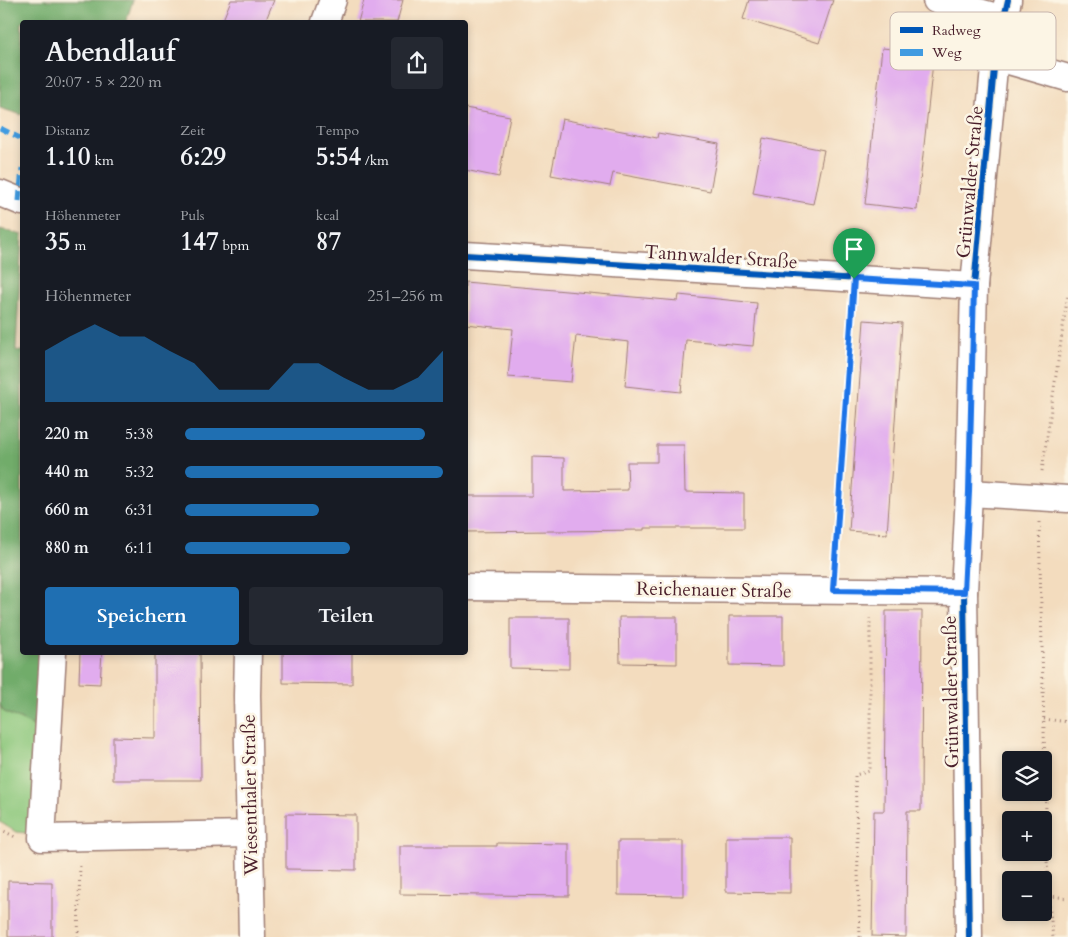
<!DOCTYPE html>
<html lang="de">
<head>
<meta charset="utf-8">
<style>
  body { margin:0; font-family:Cardo,serif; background:#242831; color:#f1f3f6; height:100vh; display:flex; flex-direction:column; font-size:19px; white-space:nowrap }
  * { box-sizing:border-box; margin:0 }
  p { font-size:16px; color:#9ea1a6 }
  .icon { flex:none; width:28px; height:28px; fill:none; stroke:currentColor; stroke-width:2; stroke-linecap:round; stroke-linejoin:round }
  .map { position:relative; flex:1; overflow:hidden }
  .sheet { position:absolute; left:20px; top:20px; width:448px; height:635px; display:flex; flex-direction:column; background:#171b24; border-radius:5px; box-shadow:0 2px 8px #0003 }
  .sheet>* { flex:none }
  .fabs { position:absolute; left:1002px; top:751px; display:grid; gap:10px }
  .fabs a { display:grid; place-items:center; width:50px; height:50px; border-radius:5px; background:#171b24; box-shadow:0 2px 8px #0003; font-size:25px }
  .pin { position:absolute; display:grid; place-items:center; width:42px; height:42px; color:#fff; margin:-51px -21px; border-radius:50% 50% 50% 0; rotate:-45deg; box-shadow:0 0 5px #0007 }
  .pin .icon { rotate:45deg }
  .round { display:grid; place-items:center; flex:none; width:52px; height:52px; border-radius:5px; background:#242831 }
  .summary { display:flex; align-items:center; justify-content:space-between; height:85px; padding:0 25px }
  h1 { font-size:28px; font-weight:700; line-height:38px }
  .metrics { display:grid; grid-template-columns:repeat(3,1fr); gap:8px; height:85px; padding:5px 25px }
  .metrics div { display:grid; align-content:center }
  .metrics b { font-size:25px; font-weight:700 }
  .metrics small { font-size:14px; font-weight:400 }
  .metrics p { font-size:14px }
  .chart { height:140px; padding:10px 25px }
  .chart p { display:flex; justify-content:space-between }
  .chart svg { width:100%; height:90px; margin-top:5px; fill:#1f6fb2; opacity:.7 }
  .button { display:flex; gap:10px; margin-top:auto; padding:10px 25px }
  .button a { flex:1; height:58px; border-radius:5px; background:#1f6fb2; color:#fff; font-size:20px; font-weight:700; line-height:58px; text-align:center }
  .button a+a { background:#242831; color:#f1f3f6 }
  ul { padding:0 25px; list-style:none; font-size:16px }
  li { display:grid; grid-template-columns:80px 60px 1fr; align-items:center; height:38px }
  li i { height:12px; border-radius:6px; background:#1f6fb2 }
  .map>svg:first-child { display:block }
  .green { fill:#8cc77b; stroke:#6b7353 }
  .forest { fill:#71ac6b; stroke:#5e664b }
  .building { fill:#e1acee }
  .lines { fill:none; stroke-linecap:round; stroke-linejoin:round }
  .minor-casing { stroke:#9e7e74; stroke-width:29 }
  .path { stroke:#9e7e74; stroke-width:3; stroke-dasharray:1 4; stroke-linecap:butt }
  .minor { stroke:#fff; stroke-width:26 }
  .quiet { stroke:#409be1; stroke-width:5; stroke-dasharray:10 5; stroke-linecap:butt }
  .cycleway-casing { stroke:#fcf5e5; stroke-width:9 }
  .cycleway { stroke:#0057b8; stroke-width:6 }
  .route-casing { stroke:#fff; stroke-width:10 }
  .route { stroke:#1a73e8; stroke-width:6 }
  .labels { text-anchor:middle; stroke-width:5; stroke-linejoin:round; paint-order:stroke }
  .street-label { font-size:19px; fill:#4a1f2b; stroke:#fcf5e5 }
  .key { fill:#fcf5e5; stroke:#c7b5ad; stroke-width:1 }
  .key-label { font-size:14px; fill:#4a1f2b }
</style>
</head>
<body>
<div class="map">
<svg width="1068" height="937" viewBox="0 0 1068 937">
  <rect width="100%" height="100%" fill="#fcf5e5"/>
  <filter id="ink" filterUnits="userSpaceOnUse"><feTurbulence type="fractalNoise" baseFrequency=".02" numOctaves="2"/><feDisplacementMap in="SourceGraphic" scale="10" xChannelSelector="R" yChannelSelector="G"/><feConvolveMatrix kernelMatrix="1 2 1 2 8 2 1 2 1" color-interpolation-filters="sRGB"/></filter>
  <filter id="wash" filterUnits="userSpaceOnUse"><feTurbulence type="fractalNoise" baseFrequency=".0096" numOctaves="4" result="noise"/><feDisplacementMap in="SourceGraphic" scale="20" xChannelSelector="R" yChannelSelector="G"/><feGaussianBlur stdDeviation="1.12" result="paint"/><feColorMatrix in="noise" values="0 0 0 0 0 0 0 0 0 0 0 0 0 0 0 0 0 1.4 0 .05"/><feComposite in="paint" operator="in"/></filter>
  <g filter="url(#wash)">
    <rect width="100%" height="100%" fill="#f3dcbe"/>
    <polygon class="green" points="0,704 3,711 44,731 37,834 16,832 0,822"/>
    <g class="forest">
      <polygon points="0,0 133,0 126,22 22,22 22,115 0,108"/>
      <polygon points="0,229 22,235 16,350 22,351 22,652 48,653 44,731 3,711 0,704"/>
    </g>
    <g id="blocks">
      <g class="building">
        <polygon points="231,0 274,0 265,22 222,22"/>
        <polygon points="364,0 403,0 397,22 358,22"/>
        <polygon points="749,0 833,0 819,43 743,19"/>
        <polygon points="882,48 934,53 917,210 865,204"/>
        <polygon points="465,108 510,116 499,177 465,170"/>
        <polygon points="562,119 657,138 658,133 719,144 710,191 613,173 610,186 551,175"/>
        <polygon points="763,138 824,150 813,204 753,193"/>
        <polygon points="465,282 678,301 679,295 757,303 753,346 686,340 681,392 625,386 629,342 576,336 571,382 508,377 513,329 465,324"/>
        <polygon points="864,320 902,323 887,534 849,531"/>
        <polygon points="657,445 684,445 685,492 744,493 744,528 644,528 644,530 465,532 465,496 532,496 532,457 564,458 564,491 628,490 627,462 657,462"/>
        <polygon points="886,611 922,611 921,811 907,811 906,937 872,936 874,811 884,811"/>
        <polygon points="729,616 783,616 783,666 729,665"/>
        <polygon points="619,617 677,617 677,664 620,663"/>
        <polygon points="510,618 569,618 569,669 510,668"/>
        <polygon points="80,652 102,652 100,684 79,683"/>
        <polygon points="155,652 200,652 201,780 113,780 113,737 155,738"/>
        <polygon points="283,652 352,652 352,684 283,683"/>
        <polygon points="286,814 356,815 356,870 286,869"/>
        <polygon points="726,837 790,837 790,893 726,892"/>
        <polygon points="618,841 683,841 683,896 618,895"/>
        <polygon points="497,843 569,844 569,896 400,894 400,846 497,846"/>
        <polygon points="8,881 52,882 52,937 8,937"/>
      </g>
    </g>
  </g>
  <g filter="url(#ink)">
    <use href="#blocks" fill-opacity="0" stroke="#9e7e74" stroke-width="1"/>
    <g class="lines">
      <g class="minor-casing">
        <g id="minor">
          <polyline points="936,0 1004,19"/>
          <polyline points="325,22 333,0"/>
          <polyline points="995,57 1068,78"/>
          <polyline points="0,193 22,202"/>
          <polyline points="465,255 974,286"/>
          <polyline points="969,493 1068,499"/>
          <polyline points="465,587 964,592"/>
          <polyline points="53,652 42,838 249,834"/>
          <polyline points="248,652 247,695 252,937"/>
          <polyline points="969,937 964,592 969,493 974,286 995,57 1008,0"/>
        </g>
      </g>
      <g class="path">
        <polyline points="1042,471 1068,293"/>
        <polyline points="1039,522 1048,896 1068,898"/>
        <polyline points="835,565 852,304"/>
        <polyline points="1044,719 1068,722"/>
        <polyline points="0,829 17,838"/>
        <polyline points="1048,896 1053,937"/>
        <polyline points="78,937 80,863"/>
        <polyline points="860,937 855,775 870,771 870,618"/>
      </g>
      <use href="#minor" class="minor"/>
      <g class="quiet">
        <polyline points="0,128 22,139"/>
        <polyline points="19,201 22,168"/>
      </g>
      <g class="cycleway-casing">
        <g id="cycleway">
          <polyline points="465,255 974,286"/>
          <polyline points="969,937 964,592 969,493 974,286 995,57 1008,0"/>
        </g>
      </g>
      <use href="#cycleway" class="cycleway"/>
    </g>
  </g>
  <g class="lines" filter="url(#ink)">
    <g class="route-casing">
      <polygon id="route" points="854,279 974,286 969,492 964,592 833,590"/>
    </g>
    <use href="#route" class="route"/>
  </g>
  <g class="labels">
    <g class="street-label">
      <text transform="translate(969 182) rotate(-85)" y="7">Grünwalder Straße</text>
      <text transform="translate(721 256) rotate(4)" y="7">Tannwalder Straße</text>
      <text transform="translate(714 589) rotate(1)" y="7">Reichenauer Straße</text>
      <text transform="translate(950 692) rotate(-91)" y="7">Grünwalder Straße</text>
      <text transform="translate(249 795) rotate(-91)" y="7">Wiesenthaler Straße</text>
    </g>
  </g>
  <rect x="890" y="12" width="166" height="58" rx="8" class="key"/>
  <rect x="900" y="27" width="23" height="6" fill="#0057b8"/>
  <rect x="900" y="49" width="23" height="7" fill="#409be1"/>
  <g class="key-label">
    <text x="932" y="35">Radweg</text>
    <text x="932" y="57">Weg</text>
  </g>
</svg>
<div class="fabs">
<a><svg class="icon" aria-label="layers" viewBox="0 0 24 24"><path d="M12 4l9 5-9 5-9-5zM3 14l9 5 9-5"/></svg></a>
<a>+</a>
<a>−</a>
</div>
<div class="pin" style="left:854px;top:279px;background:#1e9e55"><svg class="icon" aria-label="arrive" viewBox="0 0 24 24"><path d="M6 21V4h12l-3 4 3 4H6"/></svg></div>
<section class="sheet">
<div class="summary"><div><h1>Abendlauf</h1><p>20:07 · 5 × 220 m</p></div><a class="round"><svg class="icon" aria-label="share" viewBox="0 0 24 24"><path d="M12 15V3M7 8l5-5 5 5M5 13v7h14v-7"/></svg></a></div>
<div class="metrics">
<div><p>Distanz</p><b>1.10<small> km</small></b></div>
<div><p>Zeit</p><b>6:29</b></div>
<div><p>Tempo</p><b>5:54<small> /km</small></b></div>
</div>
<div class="metrics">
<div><p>Höhenmeter</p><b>35<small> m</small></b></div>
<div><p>Puls</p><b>147<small> bpm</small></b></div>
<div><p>kcal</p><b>87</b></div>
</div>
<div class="chart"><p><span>Höhenmeter</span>251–256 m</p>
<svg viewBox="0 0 160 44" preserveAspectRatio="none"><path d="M0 44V19L10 12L20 6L30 12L40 12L50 19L60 25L70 38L80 38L90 38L100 25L110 25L120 32L130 38L140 38L150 32L160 19V44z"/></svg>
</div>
<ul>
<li><b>220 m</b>5:38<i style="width:93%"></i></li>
<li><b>440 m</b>5:32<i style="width:100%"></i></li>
<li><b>660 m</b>6:31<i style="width:52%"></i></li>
<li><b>880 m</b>6:11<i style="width:64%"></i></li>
</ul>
<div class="button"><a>Speichern</a><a>Teilen</a></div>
</section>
</div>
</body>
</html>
